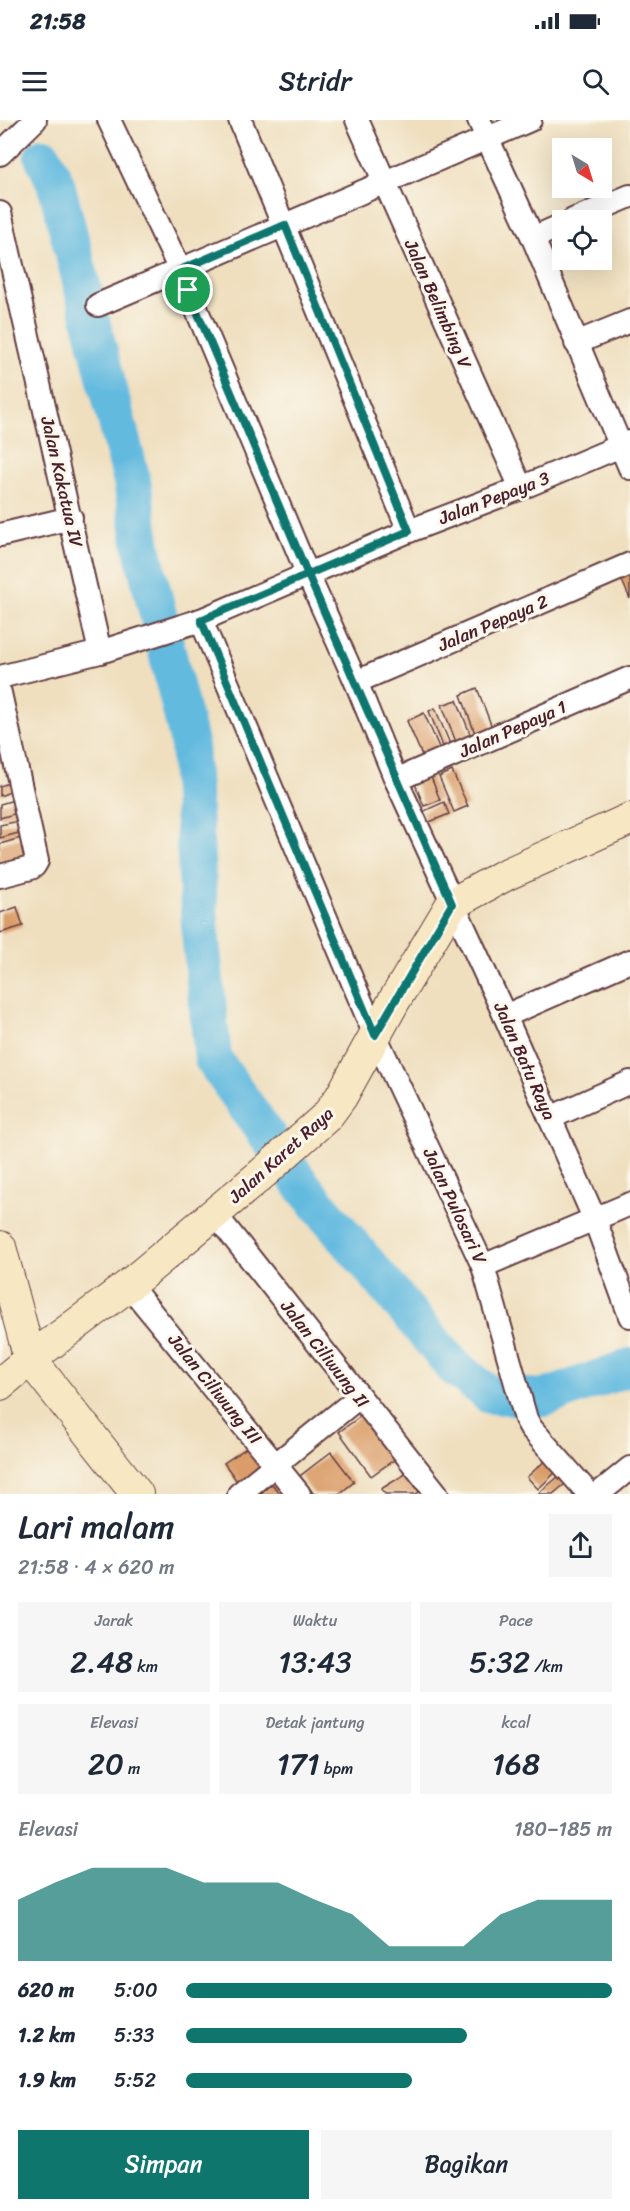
<!DOCTYPE html>
<html lang="id">
<head>
<meta charset="utf-8">
<style>
  body { margin:0; font-family:Sriracha,sans-serif; background:#f6f6f7; color:#1f2937; height:100vh; display:flex; flex-direction:column; font-size:22px; white-space:nowrap }
  * { box-sizing:border-box; margin:0 }
  p { font-size:20px; color:#747a83 }
  .icon { flex:none; width:33px; height:33px; fill:none; stroke:currentColor; stroke-width:2; stroke-linecap:round; stroke-linejoin:round }
  .map { position:relative; height:1374px; overflow:hidden }
  .side { display:flex; flex-direction:column; background:#fff; flex:1 }
  .side>* { flex:none }
  .needle { width:39px; rotate:142deg }
  .tools { position:absolute; left:552px; top:18px; display:grid; gap:12px }
  .tools a { display:grid; place-items:center; width:60px; height:60px; border-radius:0px; background:#fff; box-shadow:0 6px 24px #0002; font-size:30px }
  .pin { position:absolute; display:grid; place-items:center; width:51px; height:51px; color:#fff; margin:-26px; border:3px solid #fff; border-radius:50%; box-shadow:0 2px 6px #0007 }
  .round { display:grid; place-items:center; flex:none; width:63px; height:63px; border-radius:0px; background:#f6f6f7 }
  .overview { display:flex; align-items:center; justify-content:space-between; height:102px; padding:0 18px }
  h1 { font-size:33px; font-weight:600; line-height:45px }
  .metrics { display:grid; grid-template-columns:repeat(3,1fr); gap:9px; height:102px; padding:6px 18px }
  .metrics div { display:grid; align-content:center; border-radius:0px; background:#f6f6f7; text-align:center }
  .metrics b { font-size:30px; font-weight:600 }
  .metrics small { font-size:16px; font-weight:400 }
  .metrics p { font-size:16px }
  .chart { height:168px; padding:12px 18px }
  .chart p { display:flex; justify-content:space-between }
  .chart svg { width:100%; height:108px; margin-top:6px; fill:#0f766e; opacity:.7 }
  .action { display:flex; gap:12px; margin-top:auto; padding:12px 18px }
  .action a { flex:1; height:69px; border-radius:0px; background:#0f766e; color:#fff; font-size:24px; font-weight:600; line-height:69px; text-align:center }
  .action a+a { background:#f6f6f7; color:#1f2937 }
  ul { padding:0 18px; list-style:none; font-size:20px }
  li { display:grid; grid-template-columns:96px 72px 1fr; align-items:center; height:45px }
  li i { height:15px; border-radius:8px; background:#0f766e }
  .status { display:flex; justify-content:space-between; align-items:center; height:42px; padding:0 30px; background:#fff; direction:ltr }
  .status svg { height:16px; fill:currentColor }
  header { display:flex; justify-content:space-between; align-items:center; height:78px; padding:0 18px; background:#fff; font-size:27px; font-weight:600 }
  .map>svg:first-child { display:block }
  .lines { fill:none; stroke-linecap:round; stroke-linejoin:round }
  .river { stroke:#62badf; stroke-width:38 }
  .building { fill:#da9c67 }
  .street-casing { stroke:#633c41; stroke-width:26 }
  .secondary-casing { stroke:#633c41; stroke-width:34 }
  .street { stroke:#fff; stroke-width:22 }
  .secondary { stroke:#f7e8c3; stroke-width:32 }
  .route-casing { stroke:#fff; stroke-width:12 }
  .route { stroke:#0f766e; stroke-width:8 }
  .labels { text-anchor:middle; stroke-width:6; stroke-linejoin:round; paint-order:stroke }
  .street-label { font-size:18px; fill:#4a1f2b; stroke:#fbf7ec }
</style>
</head>
<body>
<div class="status"><b>21:58</b><svg viewBox="0 0 49 12"><path d="M0 12V9h3v3zM5 12V6h3v6zM10 12V3h3v9zM15 12V0h3v12zM26 1h20v11H26zM47 4h2v5h-2z"/></svg></div>
<header><svg class="icon" aria-label="menu" viewBox="0 0 24 24"><path d="M4 6h16M4 12h16M4 18h16"/></svg>Stridr<svg class="icon" aria-label="search" viewBox="0 0 24 24"><circle cx="10" cy="10" r="6"/><path d="M15 15l6 6"/></svg></header>
<div class="map">
<svg width="630" height="1374" viewBox="0 0 630 1374">
  <rect width="100%" height="100%" fill="#fbf7ec"/>
  <filter id="ink" filterUnits="userSpaceOnUse"><feTurbulence type="fractalNoise" baseFrequency=".0167" numOctaves="2"/><feDisplacementMap in="SourceGraphic" scale="12" xChannelSelector="R" yChannelSelector="G"/><feConvolveMatrix kernelMatrix="1 2 1 2 8 2 1 2 1" color-interpolation-filters="sRGB"/></filter>
  <filter id="wash" filterUnits="userSpaceOnUse"><feTurbulence type="fractalNoise" baseFrequency=".008" numOctaves="4" result="noise"/><feDisplacementMap in="SourceGraphic" scale="24" xChannelSelector="R" yChannelSelector="G"/><feGaussianBlur stdDeviation="1.35" result="paint"/><feColorMatrix in="noise" values="0 0 0 0 0 0 0 0 0 0 0 0 0 0 0 0 0 1.4 0 .05"/><feComposite in="paint" operator="in"/></filter>
  <g filter="url(#wash)">
    <rect width="100%" height="100%" fill="#efdfbf"/>
    <g class="lines">
      <polyline class="river" points="43,37 56,64 132,361 142,428 189,623 201,821 213,939 301,1064 453,1246 490,1275 545,1278 630,1247"/>
    </g>
    <g id="blocks">
      <g class="building">
        <polygon points="630,452 630,479 620,456"/>
        <polygon points="477,568 493,610 476,616 461,575"/>
        <polygon points="457,580 472,619 457,625 442,585"/>
        <polygon points="435,588 453,631 446,634 429,591"/>
        <polygon points="424,593 441,632 424,640 407,601"/>
        <polygon points="452,651 468,686 454,692 439,657"/>
        <polygon points="431,657 440,680 424,686 415,664"/>
        <polygon points="12,662 15,670 0,676 0,666"/>
        <polygon points="21,678 24,691 0,698 0,684"/>
        <polygon points="444,682 449,694 427,703 422,692"/>
        <polygon points="24,700 26,711 0,718 0,705"/>
        <polygon points="24,717 31,739 0,749 0,724"/>
        <polygon points="17,787 23,806 0,813 0,793"/>
        <polygon points="365,1293 398,1337 371,1356 339,1312"/>
        <polygon points="251,1325 265,1347 239,1364 224,1343"/>
        <polygon points="331,1332 354,1362 339,1374 314,1374 300,1356"/>
        <polygon points="547,1339 557,1351 538,1369 527,1357"/>
        <polygon points="407,1353 419,1372 416,1374 385,1374 381,1369"/>
        <polygon points="559,1356 565,1364 553,1374 538,1374"/>
        <polygon points="272,1364 280,1374 260,1374"/>
      </g>
    </g>
  </g>
  <g filter="url(#ink)">
    <use href="#blocks" fill-opacity="0" stroke="#633c41" stroke-width="1.5"/>
    <g class="lines">
      <g class="street-casing">
        <g id="street">
          <polyline points="109,0 180,150 308,455 356,562 396,660 505,896 595,1100 630,1196"/>
          <polyline points="240,0 409,411"/>
          <polyline points="357,0 521,368"/>
          <polyline points="479,0 533,118 630,348"/>
          <polyline points="0,34 35,0"/>
          <polyline points="0,93 100,532 0,557"/>
          <polyline points="573,100 630,76"/>
          <polyline points="533,118 562,105"/>
          <polyline points="98,185 530,0"/>
          <polyline points="576,223 630,201"/>
          <polyline points="0,415 71,398"/>
          <polyline points="201,500 375,915 483,1146 526,1299 531,1308 589,1374"/>
          <polyline points="100,532 201,500 409,411 521,368 630,322"/>
          <polyline points="356,562 630,444"/>
          <polyline points="0,573 37,741 34,746 31,748 0,756"/>
          <polyline points="396,660 630,558"/>
          <polyline points="505,896 630,841"/>
          <polyline points="550,998 630,962"/>
          <polyline points="215,1094 437,1374"/>
          <polyline points="483,1146 630,1084"/>
          <polyline points="129,1165 299,1374"/>
          <polyline points="239,1374 359,1277"/>
          <polyline points="598,1374 630,1348"/>
        </g>
      </g>
      <g class="secondary-casing">
        <g id="secondary">
          <polyline points="0,1127 30,1239 137,1374"/>
          <polyline points="0,1264 30,1239 129,1165 263,1053 327,996 341,977 394,881 452,784 505,755 630,699"/>
        </g>
      </g>
      <use href="#street" class="street"/>
      <use href="#secondary" class="secondary"/>
    </g>
  </g>
  <g class="lines" filter="url(#ink)">
    <g class="route-casing">
      <polyline id="route" points="188,170 308,455 452,784 375,915 201,500 409,411 285,105 180,150 188,170"/>
    </g>
    <use href="#route" class="route"/>
  </g>
  <g class="labels">
    <g class="street-label">
      <text transform="translate(438 184) rotate(66)" y="6">Jalan Belimbing V</text>
      <text transform="translate(62 362) rotate(77)" y="6">Jalan Kakatua IV</text>
      <text transform="translate(494 378) rotate(-21)" y="6">Jalan Pepaya 3</text>
      <text transform="translate(493 503) rotate(-23)" y="6">Jalan Pepaya 2</text>
      <text transform="translate(513 609) rotate(-24)" y="6">Jalan Pepaya 1</text>
      <text transform="translate(525 941) rotate(66)" y="6">Jalan Batu Raya</text>
      <text transform="translate(281 1035) rotate(-42)" y="6">Jalan Karet Raya</text>
      <text transform="translate(455 1086) rotate(65)" y="6">Jalan Pulosari V</text>
      <text transform="translate(325 1234) rotate(52)" y="6">Jalan Ciliwung II</text>
      <text transform="translate(215 1269) rotate(51)" y="6">Jalan Ciliwung III</text>
    </g>
  </g>
</svg>
<div class="tools">
<a><svg class="needle" viewBox="-14 -14 28 28"><path d="M0-13l5 13h-10z" fill="#e53935"/><path d="M0 13l5-13h-10z" fill="#747a83"/></svg></a>
<a><svg class="icon" aria-label="locate" viewBox="0 0 24 24"><circle cx="12" cy="12" r="6"/><path d="M12 2v4M12 18v4M2 12h4M18 12h4"/></svg></a>
</div>
<div class="pin" style="left:188px;top:170px;background:#1e9e55"><svg class="icon" aria-label="arrive" viewBox="0 0 24 24"><path d="M6 21V4h12l-3 4 3 4H6"/></svg></div>
</div>
<section class="side">
<div class="overview"><div><h1>Lari malam</h1><p>21:58 · 4 × 620 m</p></div><a class="round"><svg class="icon" aria-label="share" viewBox="0 0 24 24"><path d="M12 15V3M7 8l5-5 5 5M5 13v7h14v-7"/></svg></a></div>
<div class="metrics">
<div><p>Jarak</p><b>2.48<small> km</small></b></div>
<div><p>Waktu</p><b>13:43</b></div>
<div><p>Pace</p><b>5:32<small> /km</small></b></div>
</div>
<div class="metrics">
<div><p>Elevasi</p><b>20<small> m</small></b></div>
<div><p>Detak jantung</p><b>171<small> bpm</small></b></div>
<div><p>kcal</p><b>168</b></div>
</div>
<div class="chart"><p><span>Elevasi</span>180–185 m</p>
<svg viewBox="0 0 160 44" preserveAspectRatio="none"><path d="M0 44V19L10 12L20 6L30 6L40 6L50 12L60 12L70 12L80 19L90 25L100 38L110 38L120 38L130 25L140 19L150 19L160 19V44z"/></svg>
</div>
<ul>
<li><b>620 m</b>5:00<i style="width:100%"></i></li>
<li><b>1.2 km</b>5:33<i style="width:66%"></i></li>
<li><b>1.9 km</b>5:52<i style="width:53%"></i></li>
</ul>
<div class="action"><a>Simpan</a><a>Bagikan</a></div>
</section>
</body>
</html>
